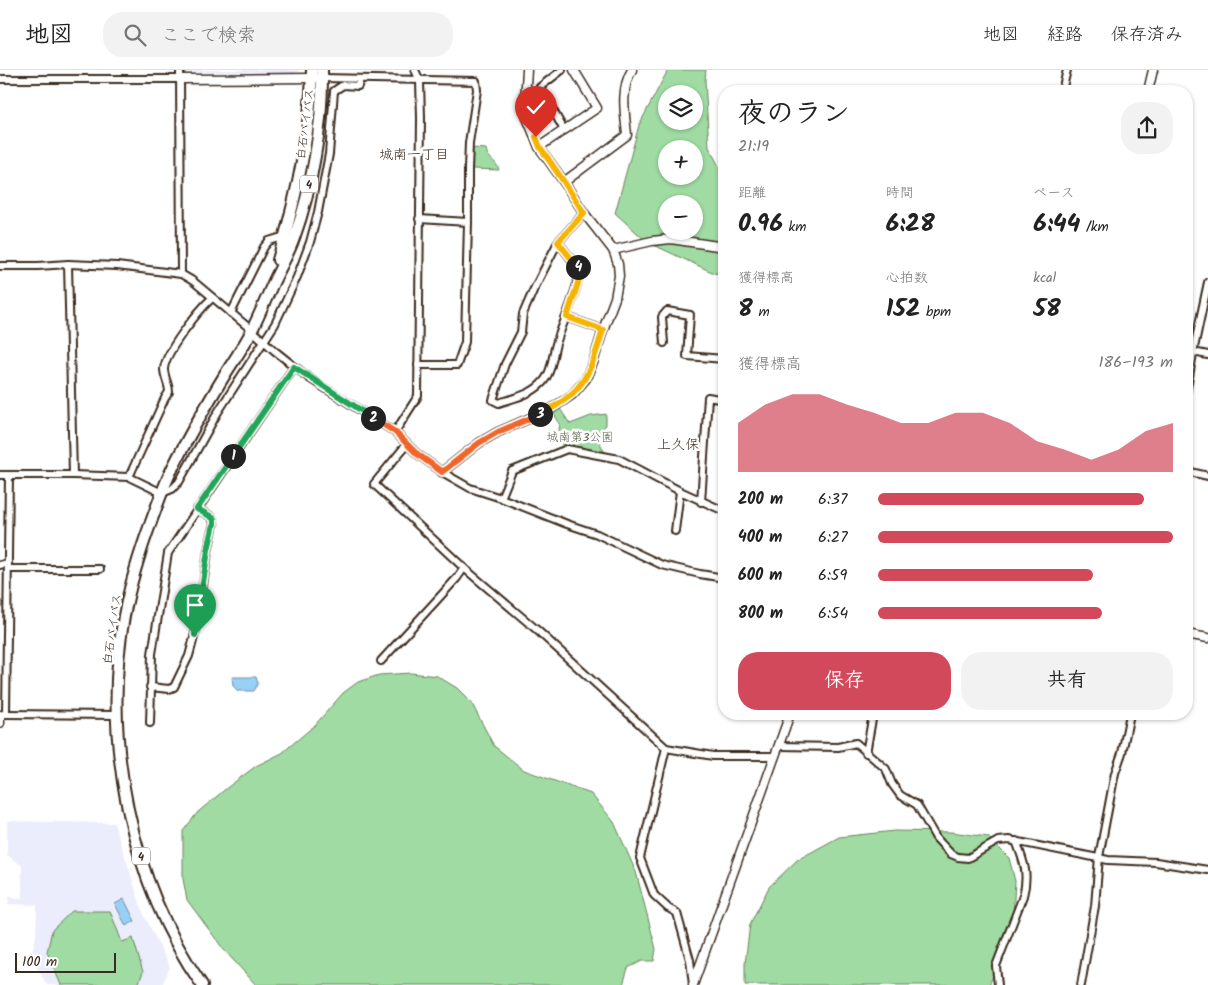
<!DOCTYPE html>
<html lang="ja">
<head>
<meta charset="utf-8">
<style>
  body { margin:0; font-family:Kalam,"Klee One",sans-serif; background:#f2f2f2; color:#222; height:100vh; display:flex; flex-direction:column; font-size:19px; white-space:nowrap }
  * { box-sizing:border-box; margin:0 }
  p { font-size:16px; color:#767676 }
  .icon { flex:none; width:28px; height:28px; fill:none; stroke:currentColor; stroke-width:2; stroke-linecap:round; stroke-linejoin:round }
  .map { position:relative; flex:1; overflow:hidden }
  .details { position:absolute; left:718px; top:15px; width:475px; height:635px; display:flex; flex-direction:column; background:#fff; border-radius:20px; box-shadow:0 1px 4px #0004 }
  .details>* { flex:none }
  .fabs { position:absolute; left:658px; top:15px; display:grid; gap:10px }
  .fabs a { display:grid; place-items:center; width:45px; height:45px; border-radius:50%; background:#fff; box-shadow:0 1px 4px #0004; font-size:25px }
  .scale { position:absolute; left:15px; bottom:12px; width:101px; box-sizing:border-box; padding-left:5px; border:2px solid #3b2a1e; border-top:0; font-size:14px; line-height:18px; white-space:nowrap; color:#3b2a1e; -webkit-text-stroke:4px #fff; paint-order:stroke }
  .pin { position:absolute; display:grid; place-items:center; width:42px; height:42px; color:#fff; margin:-51px -21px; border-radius:50% 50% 50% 0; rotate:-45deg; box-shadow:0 0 5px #0007 }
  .pin .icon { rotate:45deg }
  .km { position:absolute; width:25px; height:25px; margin:-12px; border-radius:50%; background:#222; color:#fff; font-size:14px; line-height:25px; text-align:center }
  .round { display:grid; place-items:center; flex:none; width:52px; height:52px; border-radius:20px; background:#f2f2f2 }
  .head { display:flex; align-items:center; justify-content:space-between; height:85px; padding:0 20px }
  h1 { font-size:28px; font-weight:700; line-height:38px }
  .stats { display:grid; grid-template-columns:repeat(3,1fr); gap:8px; height:85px; padding:5px 20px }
  .stats div { display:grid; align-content:center }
  .stats b { font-size:25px; font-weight:700 }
  .stats small { font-size:14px; font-weight:400 }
  .stats p { font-size:14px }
  .chart { height:140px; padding:10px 20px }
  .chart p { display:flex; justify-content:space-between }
  .chart svg { width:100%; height:90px; margin-top:5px; fill:#d1495b; opacity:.7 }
  .button { display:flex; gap:10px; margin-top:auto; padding:10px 20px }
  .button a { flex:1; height:58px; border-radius:20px; background:#d1495b; color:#fff; font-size:20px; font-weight:700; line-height:58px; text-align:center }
  .button a+a { background:#f2f2f2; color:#222 }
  ul { padding:0 20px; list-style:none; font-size:16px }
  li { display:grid; grid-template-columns:80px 60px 1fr; align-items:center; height:38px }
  li i { height:12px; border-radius:6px; background:#d1495b }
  header { display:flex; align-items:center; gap:30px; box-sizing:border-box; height:70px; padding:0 25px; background:#fff; border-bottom:1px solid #e0e0e0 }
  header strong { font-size:24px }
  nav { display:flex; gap:28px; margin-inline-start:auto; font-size:18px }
  .search { width:350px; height:45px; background:#f2f2f2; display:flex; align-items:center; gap:12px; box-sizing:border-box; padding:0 18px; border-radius:20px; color:#767676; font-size:19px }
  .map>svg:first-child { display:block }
  .built { fill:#ecedfc }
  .green { fill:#9fdba2; stroke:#6d8260; fill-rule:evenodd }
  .water { fill:#98d0f7; stroke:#738ea0 }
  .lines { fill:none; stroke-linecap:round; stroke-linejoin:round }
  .minor-casing { stroke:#3b2a1e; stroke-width:10 }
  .tertiary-casing { stroke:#3b2a1e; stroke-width:11 }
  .trunk-casing { stroke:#3b2a1e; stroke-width:14 }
  .minor { stroke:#fff; stroke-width:6 }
  .tertiary { stroke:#fff; stroke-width:8 }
  .trunk { stroke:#fff; stroke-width:10 }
  .split-1-casing { stroke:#fff; stroke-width:10 }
  .split-2-casing { stroke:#fff; stroke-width:10 }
  .split-3-casing { stroke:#fff; stroke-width:10 }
  .split-4-casing { stroke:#fff; stroke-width:10 }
  .split-5-casing { stroke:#fff; stroke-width:10 }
  .split-1 { stroke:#22a559; stroke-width:6 }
  .split-2 { stroke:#22a559; stroke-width:6 }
  .split-3 { stroke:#f0652b; stroke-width:6 }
  .split-4 { stroke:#f5b400; stroke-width:6 }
  .split-5 { stroke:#f5b400; stroke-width:6 }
  .labels { text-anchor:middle; stroke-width:5; stroke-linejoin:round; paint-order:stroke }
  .shield { fill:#fff; stroke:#766a62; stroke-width:1 }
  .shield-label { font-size:11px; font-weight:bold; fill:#3b2a1e }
  .street-label { font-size:12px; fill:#3b2a1e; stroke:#fff }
  .park-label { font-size:12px; fill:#595f46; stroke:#fff }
  .neighbourhood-label { font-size:14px; fill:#3b2a1e; stroke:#fff }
</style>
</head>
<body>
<header>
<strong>地図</strong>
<div class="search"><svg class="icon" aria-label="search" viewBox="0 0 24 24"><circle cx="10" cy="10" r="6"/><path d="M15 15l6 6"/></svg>ここで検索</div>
<nav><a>地図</a><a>経路</a><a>保存済み</a></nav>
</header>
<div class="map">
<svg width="1208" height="915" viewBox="0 0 1208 915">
  <rect width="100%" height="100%" fill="#fff"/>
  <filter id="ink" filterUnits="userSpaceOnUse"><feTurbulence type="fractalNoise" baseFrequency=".02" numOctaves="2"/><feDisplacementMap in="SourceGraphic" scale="10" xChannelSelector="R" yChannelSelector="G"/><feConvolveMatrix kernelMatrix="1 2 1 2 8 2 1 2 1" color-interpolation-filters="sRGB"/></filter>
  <g filter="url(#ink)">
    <g class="built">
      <polygon points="184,0 300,0 294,3 186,2"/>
      <polygon points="7,751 114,753 144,845 170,897 162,915 47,915 31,887 36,865 37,835 8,834 9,827 22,828 22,796 7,785"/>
    </g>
    <g class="green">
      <path d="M668 0H706L705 10 709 77 724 106V205L714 203 647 172 615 143 639 55ZM666 24H694V51H666ZM666 79H694V106H666ZM666 134H694V161H666Z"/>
      <path d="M472 78 486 79C487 89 497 91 499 100L472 99Z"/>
      <polygon points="557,334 570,354 591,346 606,344 606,355 596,365 607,387 564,379 559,360 560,354 551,339"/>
      <polygon points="411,603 437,606 457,618 471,632 494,676 524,700 591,724 614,752 636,802 656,879 654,891 642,891 628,898 623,915 256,915 224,880 187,830 183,809 183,761 198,742 228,717 256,696 282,683 315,655 343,623 358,612 379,605"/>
      <polygon points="895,761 951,762 988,767 1009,788 1015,811 1012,865 989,915 745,915 745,894 750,854 769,817 797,790 839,767"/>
      <polygon points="72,841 110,841 122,872 133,868 143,902 138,915 61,915 47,882 52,860"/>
    </g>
    <g class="water">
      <polygon points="232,607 256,607 258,613 254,621 238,621 233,616"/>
      <polygon points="124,829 135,851 126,856 115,834"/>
    </g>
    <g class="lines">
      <g class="minor-casing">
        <g id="minor">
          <polyline points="180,0 181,204"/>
          <polyline points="562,0 540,17 564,60"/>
          <polyline points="322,8 476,11 477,20 469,73 468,99 468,152 465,272 457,295 418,295"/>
          <polyline points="0,9 180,9"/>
          <polyline points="1062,21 1067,0"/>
          <polyline points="419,149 468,152"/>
          <path d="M558 172 580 200C576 226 564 249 556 274 552 287 552 304 541 314 530 325 514 328 499 333L493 330 505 294 521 262 523 244 533 221 558 172 584 143"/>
          <polyline points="0,196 38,196 68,194 117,196 181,204 193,211 248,257"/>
          <polyline points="231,243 264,177 269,171 286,166"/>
          <polyline points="567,247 603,260"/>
          <polyline points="257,265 275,281 309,308 395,362 416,383 442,402 470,418 501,428 567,454 597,464 662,495 700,504 724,508"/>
          <polyline points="664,273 662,247 667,241 690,245 687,286 724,289"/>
          <polyline points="1193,282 1208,285"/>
          <polyline points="1186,324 1194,278 1208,212"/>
          <polyline points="395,362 418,326 421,48 420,11 415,0"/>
          <polyline points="407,374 374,414 464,498 537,560 666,678 713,686 774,686"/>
          <polyline points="1186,401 1208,406"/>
          <polyline points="0,405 73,405 68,194"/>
          <polyline points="73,405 129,407 162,423 172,419 179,412 218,342 275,254 297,207 310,172 318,142 329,84 334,21 343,15 358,16 360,9"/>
          <path d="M129 407 165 328 169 322C169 314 164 307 164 299 165 282 199 240 212 228"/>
          <polyline points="501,428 512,401 567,379 619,389 680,421"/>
          <polyline points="701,432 708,327 724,330"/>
          <polyline points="675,461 680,421 724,441"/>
          <polyline points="0,495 8,493"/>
          <polyline points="8,499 100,499"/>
          <polyline points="381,591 457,508 464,498"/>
          <polyline points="150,617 169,619 174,617 189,586 197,556 208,481 214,454 213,449 210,446 197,439"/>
          <polyline points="4,644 117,645"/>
          <polyline points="6,644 9,405"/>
          <polyline points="150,653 152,584 168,483 294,297"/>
          <polyline points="779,676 838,677 856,673 886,699 892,714 900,725 917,735 936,768 951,784 958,787 968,788 998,771 1009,770 1108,790 1156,792 1208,800"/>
          <polyline points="666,678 640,788 654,825 668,838 677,843 690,890 693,915"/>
          <polyline points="866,683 873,644"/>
          <path d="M998 915 996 896 1023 826C1029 804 1024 792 1016 771"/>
          <polyline points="1081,915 1095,836 1099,787 1115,703 1122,683 1130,644"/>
        </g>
      </g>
      <g class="tertiary-casing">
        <g id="tertiary">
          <polyline points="180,9 315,8"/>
          <polyline points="1148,21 1153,0"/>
          <polyline points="539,77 597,38 574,0"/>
          <path d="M564 112 627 65C625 44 620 19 632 0"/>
          <polyline points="613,180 652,171 671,169 724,177"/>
          <polyline points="442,402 479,373 498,362 551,339 572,325 585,310 593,293 603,260 615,228 619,206 618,194 613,180 584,143 564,112 539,77 527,48 525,30 527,0"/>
          <polyline points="1186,564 1208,568"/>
          <polyline points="0,653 0,645"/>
          <polyline points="693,915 790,644"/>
        </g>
      </g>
      <g class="trunk-casing">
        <g id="trunk">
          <path d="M278 190C296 129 311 64 312 0"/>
          <path d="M202 915C130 812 102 669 124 546 130 514 140 482 151 452 158 433 164 415 173 397 189 365 207 334 226 303 234 290 244 276 251 262 259 246 266 229 273 213 280 198 289 183 294 168 312 119 323 53 322 0"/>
        </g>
      </g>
      <use href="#minor" class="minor"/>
      <use href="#tertiary" class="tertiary"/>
      <use href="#trunk" class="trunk"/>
    </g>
  </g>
  <g class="lines" filter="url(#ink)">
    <g class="split-1-casing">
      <polyline id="split-1" points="195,565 208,480 214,454 214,449 210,446 197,439 233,386"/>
    </g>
    <g class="split-2-casing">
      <polyline id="split-2" points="233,386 294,297 373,348"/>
    </g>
    <g class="split-3-casing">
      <polyline id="split-3" points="373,348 395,362 416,383 442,402 479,373 498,362 540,344"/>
    </g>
    <g class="split-4-casing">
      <path id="split-4" d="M540 344C584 324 590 303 603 260L567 247 578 213 580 200 578 197"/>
    </g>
    <g class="split-5-casing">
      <polyline id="split-5" points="536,67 540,77 564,112 584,143 558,172 578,197"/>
    </g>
    <use href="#split-1" class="split-1"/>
    <use href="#split-2" class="split-2"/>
    <use href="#split-3" class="split-3"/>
    <use href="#split-4" class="split-4"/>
    <use href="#split-5" class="split-5"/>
  </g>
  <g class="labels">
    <g class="shield">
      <rect x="300" y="105.5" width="18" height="17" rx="4"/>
      <rect x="132" y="777.5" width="18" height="17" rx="4"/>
    </g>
    <g class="shield-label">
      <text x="309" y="118">4</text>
      <text x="141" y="790">4</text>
    </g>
    <g class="street-label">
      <text transform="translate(305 54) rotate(-83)" y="4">白石バイパス</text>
      <text transform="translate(112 559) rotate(-82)" y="4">白石バイパス</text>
    </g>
    <g class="park-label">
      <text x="580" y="371">城南第3公園</text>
    </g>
    <g class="neighbourhood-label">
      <text x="414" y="89">城南一丁目</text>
      <text x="678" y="379">上久保</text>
    </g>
  </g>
</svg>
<div class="fabs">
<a><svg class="icon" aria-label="layers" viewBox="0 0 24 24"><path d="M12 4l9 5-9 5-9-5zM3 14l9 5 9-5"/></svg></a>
<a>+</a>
<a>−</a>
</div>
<div class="scale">100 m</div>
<div class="pin" style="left:195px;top:565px;background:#1e9e55"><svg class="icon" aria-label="arrive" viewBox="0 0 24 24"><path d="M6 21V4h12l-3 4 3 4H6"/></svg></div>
<div class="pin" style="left:536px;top:67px;background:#d93025"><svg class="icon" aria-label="check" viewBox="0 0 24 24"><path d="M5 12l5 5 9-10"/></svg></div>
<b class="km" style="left:233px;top:386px">1</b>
<b class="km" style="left:373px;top:348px">2</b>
<b class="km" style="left:540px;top:344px">3</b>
<b class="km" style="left:578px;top:197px">4</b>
<section class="details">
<div class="head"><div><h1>夜のラン</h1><p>21:19</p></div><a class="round"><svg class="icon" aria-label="share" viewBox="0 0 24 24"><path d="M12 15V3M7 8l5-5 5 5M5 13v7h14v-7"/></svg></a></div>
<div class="stats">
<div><p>距離</p><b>0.96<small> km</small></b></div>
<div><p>時間</p><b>6:28</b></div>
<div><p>ペース</p><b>6:44<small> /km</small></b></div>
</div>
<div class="stats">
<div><p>獲得標高</p><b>8<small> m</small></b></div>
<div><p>心拍数</p><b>152<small> bpm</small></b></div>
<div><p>kcal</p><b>58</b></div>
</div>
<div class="chart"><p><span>獲得標高</span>186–193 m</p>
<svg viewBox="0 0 160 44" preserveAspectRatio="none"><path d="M0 44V20L10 11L20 6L30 6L40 11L50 15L60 20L70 20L80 15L90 15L100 20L110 29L120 33L130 38L140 33L150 24L160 20V44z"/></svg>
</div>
<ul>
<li><b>200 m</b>6:37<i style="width:90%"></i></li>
<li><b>400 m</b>6:27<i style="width:100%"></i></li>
<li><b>600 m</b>6:59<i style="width:73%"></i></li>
<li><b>800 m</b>6:54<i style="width:76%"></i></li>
</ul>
<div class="button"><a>保存</a><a>共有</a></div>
</section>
</div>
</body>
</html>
